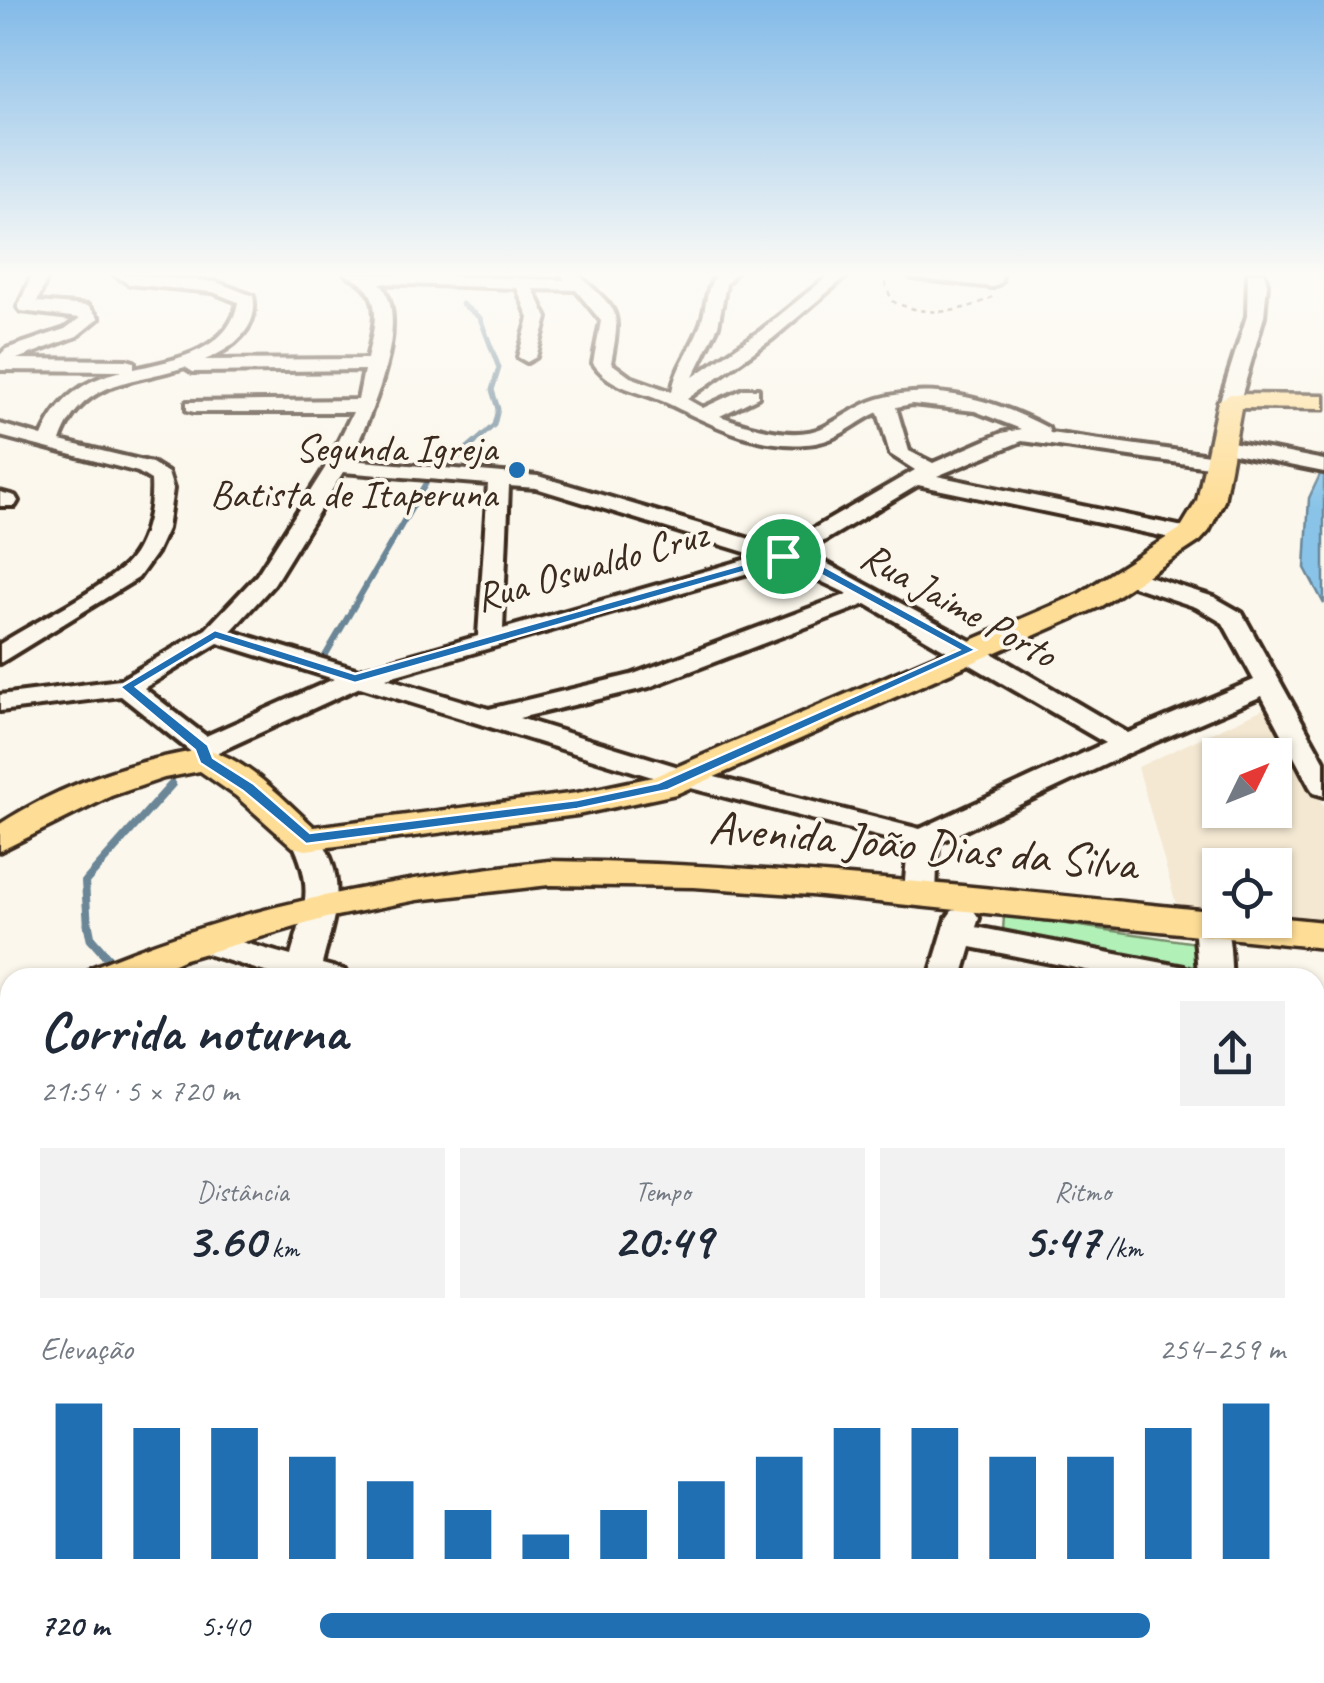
<!DOCTYPE html>
<html lang="pt">
<head>
<meta charset="utf-8">
<style>
  body { margin:0; font-family:Caveat,sans-serif; background:#f2f2f3; color:#1f2937; height:100vh; display:flex; flex-direction:column; font-size:38px; white-space:nowrap }
  * { box-sizing:border-box; margin:0 }
  p { font-size:32px; color:#747a83 }
  .icon { flex:none; width:55px; height:55px; fill:none; stroke:currentColor; stroke-width:2; stroke-linecap:round; stroke-linejoin:round }
  .map { position:relative; flex:1; overflow:hidden }
  .panel { position:absolute; left:0px; top:968px; width:1325px; height:718px; display:flex; flex-direction:column; background:#fff; border-radius:30px 30px 0 0; box-shadow:0 2px 8px #0004 }
  .panel>* { flex:none }
  .needle { width:65px; rotate:47deg }
  .controls { position:absolute; left:1202px; top:738px; display:grid; gap:20px }
  .controls a { display:grid; place-items:center; width:90px; height:90px; border-radius:0px; background:#fff; box-shadow:0 2px 8px #0004; font-size:50px }
  .pin { position:absolute; display:grid; place-items:center; width:85px; height:85px; color:#fff; margin:-42px; border:5px solid #fff; border-radius:50%; box-shadow:0 2px 10px #0007 }
  .round { display:grid; place-items:center; flex:none; width:105px; height:105px; border-radius:0px; background:#f2f2f3 }
  .headline { display:flex; align-items:center; justify-content:space-between; height:170px; padding:0 40px }
  h1 { font-size:55px; font-weight:800; line-height:75px }
  .stats { display:grid; grid-template-columns:repeat(3,1fr); gap:15px; height:170px; padding:10px 40px }
  .stats div { display:grid; align-content:center; border-radius:0px; background:#f2f2f3; text-align:center }
  .stats b { font-size:50px; font-weight:800 }
  .stats small { font-size:28px; font-weight:400 }
  .stats p { font-size:28px }
  .chart { height:280px; padding:20px 40px }
  .chart p { display:flex; justify-content:space-between }
  .chart svg { width:100%; height:180px; margin-top:10px; stroke:#1f6fb2; stroke-width:6 }
  ul { padding:0 40px; list-style:none; font-size:32px }
  li { display:grid; grid-template-columns:160px 120px 1fr; align-items:center; height:75px }
  li i { height:25px; border-radius:12px; background:#1f6fb2 }
  .map>svg:first-child { display:block }
  .built { fill:#f4e8d2; fill-rule:evenodd }
  .green { fill:#b1f0b7; stroke:#768d6a; stroke-width:2.5 }
  .water { fill:#89c4e8; stroke:#6a8697; stroke-width:2.5 }
  .lines { fill:none; stroke-linecap:round; stroke-linejoin:round }
  .stream-far3 { stroke:#6a8697; stroke-width:5 }
  .stream-far2 { stroke:#6a8697; stroke-width:6 }
  .stream-far1 { stroke:#6a8697; stroke-width:8 }
  .stream { stroke:#6a8697; stroke-width:9 }
  .minor-casing { stroke:#3b2a1e; stroke-width:8 }
  .major-casing { stroke:#3b2a1e; stroke-width:7 }
  .path { stroke:#3b2a1e; stroke-width:2.5; stroke-dasharray:5 5; stroke-linecap:butt }
  .minor { fill:#fbf7ec; fill-rule:evenodd }
  .major { fill:#fedd96; fill-rule:evenodd }
  .route { fill:#1f6fb2; stroke:#fff; stroke-width:2.5; fill-rule:evenodd }
  .poi-dot { fill:#1f6fb2; stroke:#fbf7ec; stroke-width:4 }
  .labels { text-anchor:middle; stroke-width:8; stroke-linejoin:round; paint-order:stroke }
  .far-poi-label { font-size:40px; fill:#3b2a1e; stroke:#fbf7ec; text-anchor:end }
  .far-street-label { font-size:40px; fill:#3b2a1e; stroke:#fbf7ec }
  .street-label { font-size:48px; fill:#3b2a1e; stroke:#fbf7ec }
</style>
</head>
<body>
<div class="map">
<svg width="1324" height="1683" viewBox="0 0 1324 1683">
  <rect width="100%" height="100%" fill="#fbf7ec"/>
  <filter id="ink" filterUnits="userSpaceOnUse"><feTurbulence type="fractalNoise" baseFrequency=".01" numOctaves="2"/><feDisplacementMap in="SourceGraphic" scale="20" xChannelSelector="R" yChannelSelector="G"/><feConvolveMatrix kernelMatrix="1 2 1 2 8 2 1 2 1" color-interpolation-filters="sRGB"/></filter>
  <g filter="url(#ink)">
    <path class="built" d="M1263 709 1274 711 1324 807V922L1275 916V865H1220V910L1176 904 1138 767ZM1220 755H1275V810H1220Z"/>
    <polygon class="green" points="1004,915 1197,943 1200,968 1003,932"/>
    <polygon class="water" points="1324,466 1324,604 1305,568 1309,498"/>
    <g class="lines">
      <polyline class="stream-far3" points="462,304 480,318 499,368 492,390 498,409 494,425 472,445"/>
      <g class="stream-far2">
        <polyline points="443,470 475,442"/>
        <polyline points="325,656 426,483"/>
      </g>
      <polyline class="stream-far1" points="88,927 85,882 172,784"/>
      <g class="stream">
        <polyline points="88,924 91,939 114,965"/>
        <polyline points="0,1221 10,1215"/>
      </g>
      <g class="minor-casing">
        <g id="minor">
          <path d="M33 273H49L37 302 88 306 99 318 77 336 17 359 127 360 134 362V369C176 360 230 350 238 302L213 292 129 284 112 273 216 282 253 296C260 328 232 349 205 360L367 359C372 335 383 306 365 287 359 280 351 278 345 273L565 280 560 273H577C617 313 622 305 611 363L630 377 672 392C676 367 691 350 700 326 708 307 704 289 718 273H735L726 284 718 326 693 377 760 331 832 273H850L772 339 687 399 703 408 744 389H758V397L720 416C749 426 794 442 824 427 843 418 858 405 878 399 935 382 998 401 1048 428L1050 433 1216 456 1226 462 1216 468 1022 441 937 476 1198 530 1201 535 1198 540 1190 542 918 485 802 554 828 564 978 645 1128 733 1254 680 1223 623 1196 607 1121 582 1117 577 1129 570 1214 597 1242 613 1324 761V796L1314 793 1310 787 1262 696 1136 750 938 843 936 893 931 900H909L904 893 908 844 675 784 360 687 218 752 220 760 216 766H196L190 751 121 696 0 711V695L120 680 206 629 257 575 327 465 353 412H194L187 410V402L358 400 364 370 193 372 185 367C131 384 82 379 60 441L152 463 168 473 173 489 167 529 156 553 138 578 0 663V644C38 620 88 597 122 568 145 548 153 508 151 480L138 472 0 436V424L42 436C58 399 83 380 122 371L0 370V355L6 349 65 329 80 318 21 311 18 307ZM380 283 517 288 529 318 518 357 527 362 536 357 547 318 533 289 576 290 601 321 593 363C612 390 639 390 667 403 712 425 762 451 815 443 840 439 856 422 878 412L890 454 915 470 780 548 538 476 350 460C369 420 413 321 380 283ZM912 404 975 411 1021 429 1002 433 933 463 909 451 896 407ZM343 472 488 484 478 636 359 670 231 631 274 584ZM509 486 536 488 758 556 503 629ZM783 563 848 594 631 675 489 709 386 678ZM866 604 1105 743 920 829 695 772 519 718 649 687ZM218 643 334 679 206 736 144 688Z"/>
          <polygon points="905,273 985,276 986,273 1002,273 1001,282 993,287 913,278"/>
          <polygon points="1248,273 1264,273 1267,284 1264,316 1240,401 1230,407 1220,401 1247,316"/>
          <polygon points="1222,440 1324,460 1324,472 1215,450 1212,446"/>
          <polygon points="0,492 15,496 18,501 15,506 0,506"/>
          <path d="M306 830 317 833C349 880 335 913 322 964L344 970 348 978H285L187 948 182 941 187 934 198 930 291 956C305 906 315 888 291 839L295 833Z"/>
          <path d="M963 908 974 911 979 918 976 927 1184 967 1198 974 1194 923 1199 916C1234 906 1229 950 1232 978H1126L971 947 962 978H929L947 918 952 911Z"/>
          <polygon points="10,1384 10,1432 0,1435 0,1388"/>
          <polygon points="1315,1388 1324,1391 1324,1490 1315,1494"/>
          <polygon points="0,1573 10,1577 10,1624 0,1620"/>
          <polygon points="164,1675 231,1675 234,1683 167,1683"/>
          <polygon points="572,1675 622,1675 619,1683 569,1683"/>
          <polygon points="934,1675 1005,1675 1008,1683 937,1683"/>
        </g>
      </g>
      <g class="major-casing">
        <g id="major">
          <path d="M1230 394 1324 395V409L1241 408 1224 501 1209 531 1200 541 1101 606 676 794 577 815 306 850 293 847 236 796 200 771 164 778 111 796 0 851V824C62 784 134 760 206 749 248 760 283 799 314 827L577 793 653 777 1079 594 1180 529 1197 501 1218 401Z"/>
          <path d="M549 861C774 864 996 889 1220 912V920L1275 917 1324 922V948L811 895 694 887 549 885 417 900 326 918 185 959 144 978H85L91 968C241 905 389 879 549 861Z"/>
          <polygon points="10,1014 10,1047 0,1050 0,1017"/>
        </g>
      </g>
      <path class="path" d="M881 273 892 301C924 317 961 314 992 297"/>
      <use href="#minor" class="minor"/>
      <use href="#major" class="major"/>
    </g>
  </g>
  <linearGradient id="sky" x2="0" y2="1"><stop stop-color="#82bae8"/><stop offset="0.54" stop-color="#fdfbf6"/><stop offset="1" stop-color="#fdfbf6" stop-opacity="0"/></linearGradient>
  <rect width="1324" height="508" fill="url(#sky)"/>
  <path class="route" d="M783 553 825 567 976 650 668 790 577 809 306 844 243 791 200 763 195 750 120 687 215 630 355 674ZM782 561 816 572 959 650 658 783 577 800 310 833 254 784 213 758 208 745 136 687 216 639 355 683Z"/>
  <circle class="poi-dot" cx="517" cy="470" r="10"/>
  <g class="labels">
    <g class="far-poi-label">
      <text x="497" y="461">Segunda Igreja<tspan x="497" dy="46">Batista de Itaperuna</tspan></text>
    </g>
    <g class="far-street-label">
      <text transform="translate(591 565) rotate(-16)" y="14">Rua Oswaldo Cruz</text>
      <text transform="translate(959 604) rotate(29)" y="14">Rua Jaime Porto</text>
    </g>
    <g class="street-label">
      <text transform="translate(923 844) rotate(5)" y="17">Avenida João Dias da Silva</text>
    </g>
  </g>
</svg>
<div class="controls">
<a><svg class="needle" viewBox="-14 -14 28 28"><path d="M0-13l5 13h-10z" fill="#e53935"/><path d="M0 13l5-13h-10z" fill="#747a83"/></svg></a>
<a><svg class="icon" aria-label="locate" viewBox="0 0 24 24"><circle cx="12" cy="12" r="6"/><path d="M12 2v4M12 18v4M2 12h4M18 12h4"/></svg></a>
</div>
<div class="pin" style="left:783px;top:556px;background:#1e9e55"><svg class="icon" aria-label="arrive" viewBox="0 0 24 24"><path d="M6 21V4h12l-3 4 3 4H6"/></svg></div>
<section class="panel">
<div class="headline"><div><h1>Corrida noturna</h1><p>21:54 · 5 × 720 m</p></div><a class="round"><svg class="icon" aria-label="share" viewBox="0 0 24 24"><path d="M12 15V3M7 8l5-5 5 5M5 13v7h14v-7"/></svg></a></div>
<div class="stats">
<div><p>Distância</p><b>3.60<small> km</small></b></div>
<div><p>Tempo</p><b>20:49</b></div>
<div><p>Ritmo</p><b>5:47<small> /km</small></b></div>
</div>
<div class="chart"><p><span>Elevação</span>254–259 m</p>
<svg viewBox="0 0 160 44" preserveAspectRatio="none"><path d="M5 44V6M15 44V12M25 44V12M35 44V19M45 44V25M55 44V32M65 44V38M75 44V32M85 44V25M95 44V19M105 44V12M115 44V12M125 44V19M135 44V19M145 44V12M155 44V6"/></svg>
</div>
<ul>
<li><b>720 m</b>5:40<i style="width:86%"></i></li>
</ul>
</section>
</div>
</body>
</html>
